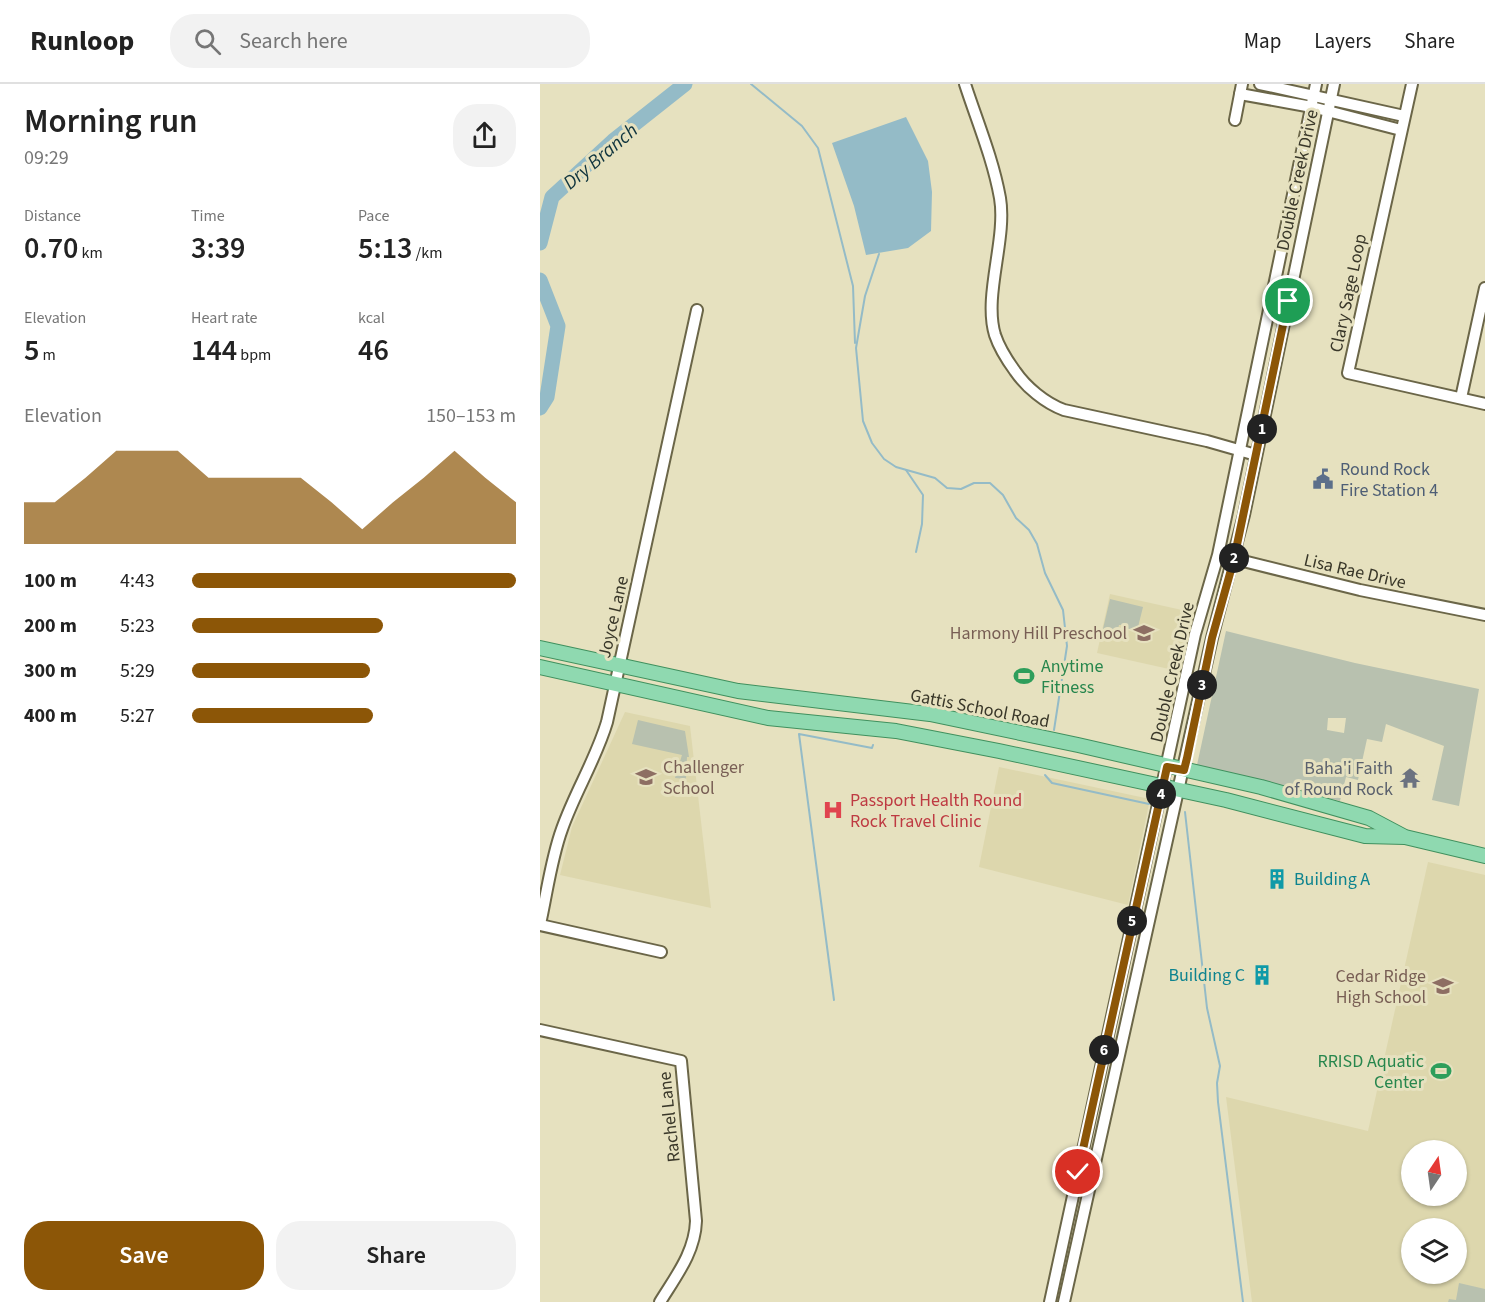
<!DOCTYPE html>
<html lang="en">
<head>
<meta charset="utf-8">
<style>
  body { margin:0; font-family:"Source Sans 3",sans-serif; background:#f2f2f2; color:#222; height:100vh; display:flex; flex-direction:column; font-size:22px; white-space:nowrap }
  * { box-sizing:border-box; margin:0 }
  p { font-size:20px; color:#767676 }
  .icon { flex:none; width:33px; height:33px; fill:none; stroke:currentColor; stroke-width:2; stroke-linecap:round; stroke-linejoin:round }
  .map { position:relative; flex:1; overflow:hidden }
  .sheet { display:flex; flex-direction:column; background:#fff; width:540px }
  .sheet>* { flex:none }
  .needle { width:39px; rotate:13deg }
  .fabs { position:absolute; left:861px; top:1056px; display:grid; gap:12px }
  .fabs a { display:grid; place-items:center; width:66px; height:66px; border-radius:50%; background:#fff; box-shadow:0 2px 4px #0004; font-size:30px }
  .pin { position:absolute; display:grid; place-items:center; width:51px; height:51px; color:#fff; margin:-26px; border:3px solid #fff; border-radius:50%; box-shadow:0 2px 6px #0007 }
  .km { position:absolute; width:30px; height:30px; margin:-15px; border-radius:50%; background:#222; color:#fff; font-size:16px; line-height:30px; text-align:center }
  .round { display:grid; place-items:center; flex:none; width:63px; height:63px; border-radius:24px; background:#f2f2f2 }
  .overview { display:flex; align-items:center; justify-content:space-between; height:102px; padding:0 24px }
  h1 { font-size:33px; font-weight:600; line-height:45px }
  .metrics { display:grid; grid-template-columns:repeat(3,1fr); gap:9px; height:102px; padding:6px 24px }
  .metrics div { display:grid; align-content:center }
  .metrics b { font-size:30px; font-weight:600 }
  .metrics small { font-size:16px; font-weight:400 }
  .metrics p { font-size:16px }
  .chart { height:168px; padding:12px 24px }
  .chart p { display:flex; justify-content:space-between }
  .chart svg { width:100%; height:108px; margin-top:6px; fill:#8c5607; opacity:.7 }
  .action { display:flex; gap:12px; margin-top:auto; padding:12px 24px }
  .action a { flex:1; height:69px; border-radius:24px; background:#8c5607; color:#fff; font-size:24px; font-weight:600; line-height:69px; text-align:center }
  .action a+a { background:#f2f2f2; color:#222 }
  ul { padding:0 24px; list-style:none; font-size:20px }
  li { display:grid; grid-template-columns:96px 72px 1fr; align-items:center; height:45px }
  li i { height:15px; border-radius:8px; background:#8c5607 }
  header { display:flex; align-items:center; gap:36px; box-sizing:border-box; height:84px; padding:0 30px; background:#fff; border-bottom:2px solid #e0e0e0 }
  header strong { font-size:28px }
  nav { display:flex; gap:33px; margin-inline-start:auto; font-size:21px }
  .search { width:420px; height:54px; background:#f2f2f2; display:flex; align-items:center; gap:15px; box-sizing:border-box; padding:0 21px; border-radius:24px; color:#767676; font-size:22px }
  main { display:flex; flex:1; min-height:0 }
  .map>svg:first-child { display:block }
  .built { fill:#ddd7ad; fill-rule:evenodd }
  .green { fill:#b8c1af; fill-rule:evenodd }
  .water { fill:#94bbc7 }
  .lines { fill:none; stroke-linecap:round; stroke-linejoin:round }
  .stream { stroke:#94bbc7; stroke-width:2 }
  .river { stroke:#94bbc7; stroke-width:15 }
  .minor-casing { stroke:#6b6648; stroke-width:14 }
  .major-casing { stroke:#40905e; stroke-width:16 }
  .minor { stroke:#fff; stroke-width:10 }
  .major { stroke:#8fd9b0; stroke-width:14 }
  .route-casing { stroke:#fff; stroke-width:12 }
  .route { stroke:#8c5607; stroke-width:8 }
  .labels { text-anchor:middle; stroke-width:6; stroke-linejoin:round; paint-order:stroke }
  .street-label { font-size:18px; fill:#393729; stroke:#e6e1bf }
  .service-label { font-size:18px; fill:#4e5e75; stroke:#e6e1bf; text-anchor:start }
  .education-label { font-size:18px; fill:#785e54; stroke:#e6e1bf; text-anchor:end }
  .leisure-label { font-size:18px; fill:#27864d; stroke:#e6e1bf; text-anchor:start }
  .worship-label { font-size:18px; fill:#5b616d; stroke:#e6e1bf; text-anchor:end }
  .health-label { font-size:18px; fill:#be3a42; stroke:#e6e1bf; text-anchor:start }
  .culture-label { font-size:18px; fill:#0d838f; stroke:#e6e1bf; text-anchor:start }
  .water-label { font-size:20px; font-style:italic; fill:#0f343e; stroke:#e6e1bf }
</style>
</head>
<body>
<header>
<strong>Runloop</strong>
<div class="search"><svg class="icon" aria-label="search" viewBox="0 0 24 24"><circle cx="10" cy="10" r="6"/><path d="M15 15l6 6"/></svg>Search here</div>
<nav><a>Map</a><a>Layers</a><a>Share</a></nav>
</header>
<main>
<section class="sheet">
<div class="overview"><div><h1>Morning run</h1><p>09:29</p></div><a class="round"><svg class="icon" aria-label="share" viewBox="0 0 24 24"><path d="M12 15V3M7 8l5-5 5 5M5 13v7h14v-7"/></svg></a></div>
<div class="metrics">
<div><p>Distance</p><b>0.70<small> km</small></b></div>
<div><p>Time</p><b>3:39</b></div>
<div><p>Pace</p><b>5:13<small> /km</small></b></div>
</div>
<div class="metrics">
<div><p>Elevation</p><b>5<small> m</small></b></div>
<div><p>Heart rate</p><b>144<small> bpm</small></b></div>
<div><p>kcal</p><b>46</b></div>
</div>
<div class="chart"><p><span>Elevation</span>150–153 m</p>
<svg viewBox="0 0 160 44" preserveAspectRatio="none"><path d="M0 44V27L10 27L20 17L30 6L40 6L50 6L60 17L70 17L80 17L90 17L100 27L110 38L120 27L130 17L140 6L150 17L160 27V44z"/></svg>
</div>
<ul>
<li><b>100 m</b>4:43<i style="width:100%"></i></li>
<li><b>200 m</b>5:23<i style="width:59%"></i></li>
<li><b>300 m</b>5:29<i style="width:55%"></i></li>
<li><b>400 m</b>5:27<i style="width:56%"></i></li>
</ul>
<div class="action"><a>Save</a><a>Share</a></div>
</section>
<div class="map">
<svg width="945" height="1218" viewBox="0 0 945 1218">
  <rect width="100%" height="100%" fill="#e6e1bf"/>
  <g class="built">
    <polygon points="570,510 651,528 638,587 557,569"/>
    <polygon points="85,628 150,642 171,824 20,791 32,743"/>
    <polygon points="459,683 610,715 588,821 439,783"/>
    <path d="M888 778 945 791V1218H712L686 1013 828 1047ZM872 1066H916V1112H872ZM872 1144H916V1190H872Z"/>
  </g>
  <g class="green">
    <polygon points="570,515 603,523 597,547 581,543 581,541 579,541 576,552 562,549"/>
    <path d="M686 547 815 579 939 605 919 722 892 716 904 662 846 640 842 658 827 655 818 696 806 693 800 717 657 681ZM806 634 804 649 787 646 788 634Z"/>
    <polygon points="98,636 145,647 149,673 147,673 146,695 135,694 142,671 92,660"/>
    <polygon points="919,1199 945,1205 945,1218 908,1218 909,1215 916,1216"/>
  </g>
  <polygon class="water" points="366,33 388,77 392,108 391,147 368,164 326,171 314,122 292,59"/>
  <g class="lines">
    <g class="stream">
      <polyline points="211,0 262,42 278,64 313,202 315,259"/>
      <polyline points="339,170 325,212 316,264 323,337 332,359 344,375 356,383 395,394 407,404 421,405 434,399 450,399 463,411 476,434 489,446 497,460 505,489 523,526 527,562 514,646"/>
      <polyline points="366,386 383,411 382,440 376,468"/>
      <polyline points="505,691 512,699 609,720"/>
      <polyline points="645,728 667,924 680,982 677,999 678,1018 703,1218"/>
      <polyline points="294,916 259,650 332,664 333,661"/>
    </g>
    <g class="river">
      <polyline points="0,159 12,113 73,57 145,0"/>
      <polyline points="0,196 18,242 7,313 0,324"/>
    </g>
    <g class="minor-casing">
      <g id="minor">
        <path d="M425 0C437 37 453 75 460 114 467 155 443 212 455 251 459 263 467 276 475 287 486 303 505 319 524 326L667 357 716 371"/>
        <polyline points="720,0 864,32"/>
        <polyline points="872,0 808,289 945,320"/>
        <polyline points="700,10 772,23 861,46"/>
        <polyline points="695,36 702,0"/>
        <polyline points="921,314 945,204"/>
        <polyline points="687,473 820,506 945,531"/>
        <path d="M0 840C7 809 11 775 22 745 35 708 56 675 67 638L157 226"/>
        <polyline points="0,841 121,868"/>
        <path d="M0 946 141 977 156 1137C155 1168 136 1192 120 1218"/>
        <polyline points="510,1218 655,550 678,471 776,0"/>
        <polyline points="524,1218 672,554 704,431 794,0"/>
      </g>
    </g>
    <g class="major-casing">
      <g id="major">
        <polyline points="0,564 198,607 390,630 538,661 721,703 829,734 863,752"/>
        <polyline points="0,583 228,634 356,647 459,667 686,716 825,752 865,753 945,772"/>
      </g>
    </g>
    <use href="#minor" class="minor"/>
    <use href="#major" class="major"/>
  </g>
  <g class="lines">
    <g class="route-casing">
      <polyline id="route" points="538,1088 627,683 644,686 647,674 672,554 694,475 748,217"/>
    </g>
    <use href="#route" class="route"/>
  </g>
  <defs>
    <g id="civic-bare" transform="scale(1.62)"><path d="M-.6-6.5H3V-4.5H.6V-3L4-1V1h2V6H-6V1h2V-1L-.6-3ZM-1.2 2.5V6h2.4V2.5Z" fill="#5c6f8a" stroke="#e6e1bf" stroke-width="2.5" paint-order="stroke"/></g>
    <g id="school-bare" transform="scale(1.62)"><path d="M0-5L7-2L0 1L-7-2ZM-4 1L0 2.5L4 1V4Q0 6-4 4Z" fill="#8d6e63" stroke="#e6e1bf" stroke-width="2.5" paint-order="stroke"/></g>
    <g id="stadium-bare" transform="scale(1.62)"><path d="M0-5a6.5 5 0 1 0 0 10a6.5 5 0 1 0 0-10ZM-3.5-1.8h7v3.6h-7Z" fill="#2e9e5b" stroke="#e6e1bf" stroke-width="2.5" paint-order="stroke"/></g>
    <g id="temple-bare" transform="scale(1.62)"><path d="M0-6L5-2H3V0L6.5 2.5H4V6H1.5V3h-3V6H-4V2.5H-6.5L-3 0V-2H-5Z" fill="#6b7280" stroke="#e6e1bf" stroke-width="2.5" paint-order="stroke"/></g>
    <g id="hospital-bare" transform="scale(1.62)"><path d="M-5-5h3v3.5h4V-5h3V5h-3V1.5h-4V5h-3Z" fill="#e0444e" stroke="#e6e1bf" stroke-width="2.5" paint-order="stroke"/></g>
    <g id="building-bare" transform="scale(1.62)"><path d="M-4-6H4V6H1V3H-1V6H-4ZM-2.5-4.3h1.7v1.8h-1.7ZM.8-4.3h1.7v1.8H.8ZM-2.5-1h1.7V.8h-1.7ZM.8-1h1.7V.8H.8Z" fill="#0f9aa8" stroke="#e6e1bf" stroke-width="2.5" paint-order="stroke"/></g>
  </defs>
  <g fill-rule="evenodd">
    <use href="#civic-bare" x="783" y="395"/>
    <use href="#school-bare" x="604" y="549"/>
    <use href="#stadium-bare" x="484" y="592"/>
    <use href="#school-bare" x="106" y="693"/>
    <use href="#temple-bare" x="870" y="694"/>
    <use href="#hospital-bare" x="293" y="726"/>
    <use href="#building-bare" x="737" y="795"/>
    <use href="#building-bare" x="722" y="891"/>
    <use href="#school-bare" x="903" y="902"/>
    <use href="#stadium-bare" x="901" y="987"/>
  </g>
  <g class="labels">
    <g class="street-label">
      <text transform="translate(757 96) rotate(-78)" y="6">Double Creek Drive</text>
      <text transform="translate(808 209) rotate(-78)" y="6">Clary Sage Loop</text>
      <text transform="translate(815 487) rotate(13)" y="6">Lisa Rae Drive</text>
      <text transform="translate(73 533) rotate(-77)" y="6">Joyce Lane</text>
      <text transform="translate(632 588) rotate(-77)" y="6">Double Creek Drive</text>
      <text transform="translate(440 624) rotate(11)" y="6">Gattis School Road</text>
      <text transform="translate(129 1033) rotate(-96)" y="6">Rachel Lane</text>
    </g>
    <g class="service-label">
      <text x="800" y="391">Round Rock<tspan x="800" dy="21">Fire Station 4</tspan></text>
    </g>
    <g class="education-label">
      <text x="587" y="555">Harmony Hill Preschool</text>
      <text x="123" y="689" text-anchor="start">Challenger<tspan x="123" dy="21">School</tspan></text>
      <text x="886" y="898">Cedar Ridge<tspan x="886" dy="21">High School</tspan></text>
    </g>
    <g class="leisure-label">
      <text x="501" y="588">Anytime<tspan x="501" dy="21">Fitness</tspan></text>
      <text x="884" y="983" text-anchor="end">RRISD Aquatic<tspan x="884" dy="21">Center</tspan></text>
    </g>
    <g class="worship-label">
      <text x="853" y="690">Baha'i Faith<tspan x="853" dy="21">of Round Rock</tspan></text>
    </g>
    <g class="health-label">
      <text x="310" y="722">Passport Health Round<tspan x="310" dy="21">Rock Travel Clinic</tspan></text>
    </g>
    <g class="culture-label">
      <text x="754" y="801">Building A</text>
      <text x="705" y="897" text-anchor="end">Building C</text>
    </g>
    <g class="water-label">
      <text transform="translate(60 72) rotate(-40)" y="7">Dry Branch</text>
    </g>
  </g>
</svg>
<div class="fabs">
<a><svg class="needle" viewBox="-14 -14 28 28"><path d="M0-13l5 13h-10z" fill="#e53935"/><path d="M0 13l5-13h-10z" fill="#767676"/></svg></a>
<a><svg class="icon" aria-label="layers" viewBox="0 0 24 24"><path d="M12 4l9 5-9 5-9-5zM3 14l9 5 9-5"/></svg></a>
</div>
<div class="pin" style="left:748px;top:217px;background:#1e9e55"><svg class="icon" aria-label="arrive" viewBox="0 0 24 24"><path d="M6 21V4h12l-3 4 3 4H6"/></svg></div>
<div class="pin" style="left:538px;top:1088px;background:#d93025"><svg class="icon" aria-label="check" viewBox="0 0 24 24"><path d="M5 12l5 5 9-10"/></svg></div>
<b class="km" style="left:722px;top:345px">1</b>
<b class="km" style="left:694px;top:474px">2</b>
<b class="km" style="left:662px;top:601px">3</b>
<b class="km" style="left:621px;top:710px">4</b>
<b class="km" style="left:592px;top:837px">5</b>
<b class="km" style="left:564px;top:966px">6</b>
</div>
</main>
</body>
</html>
